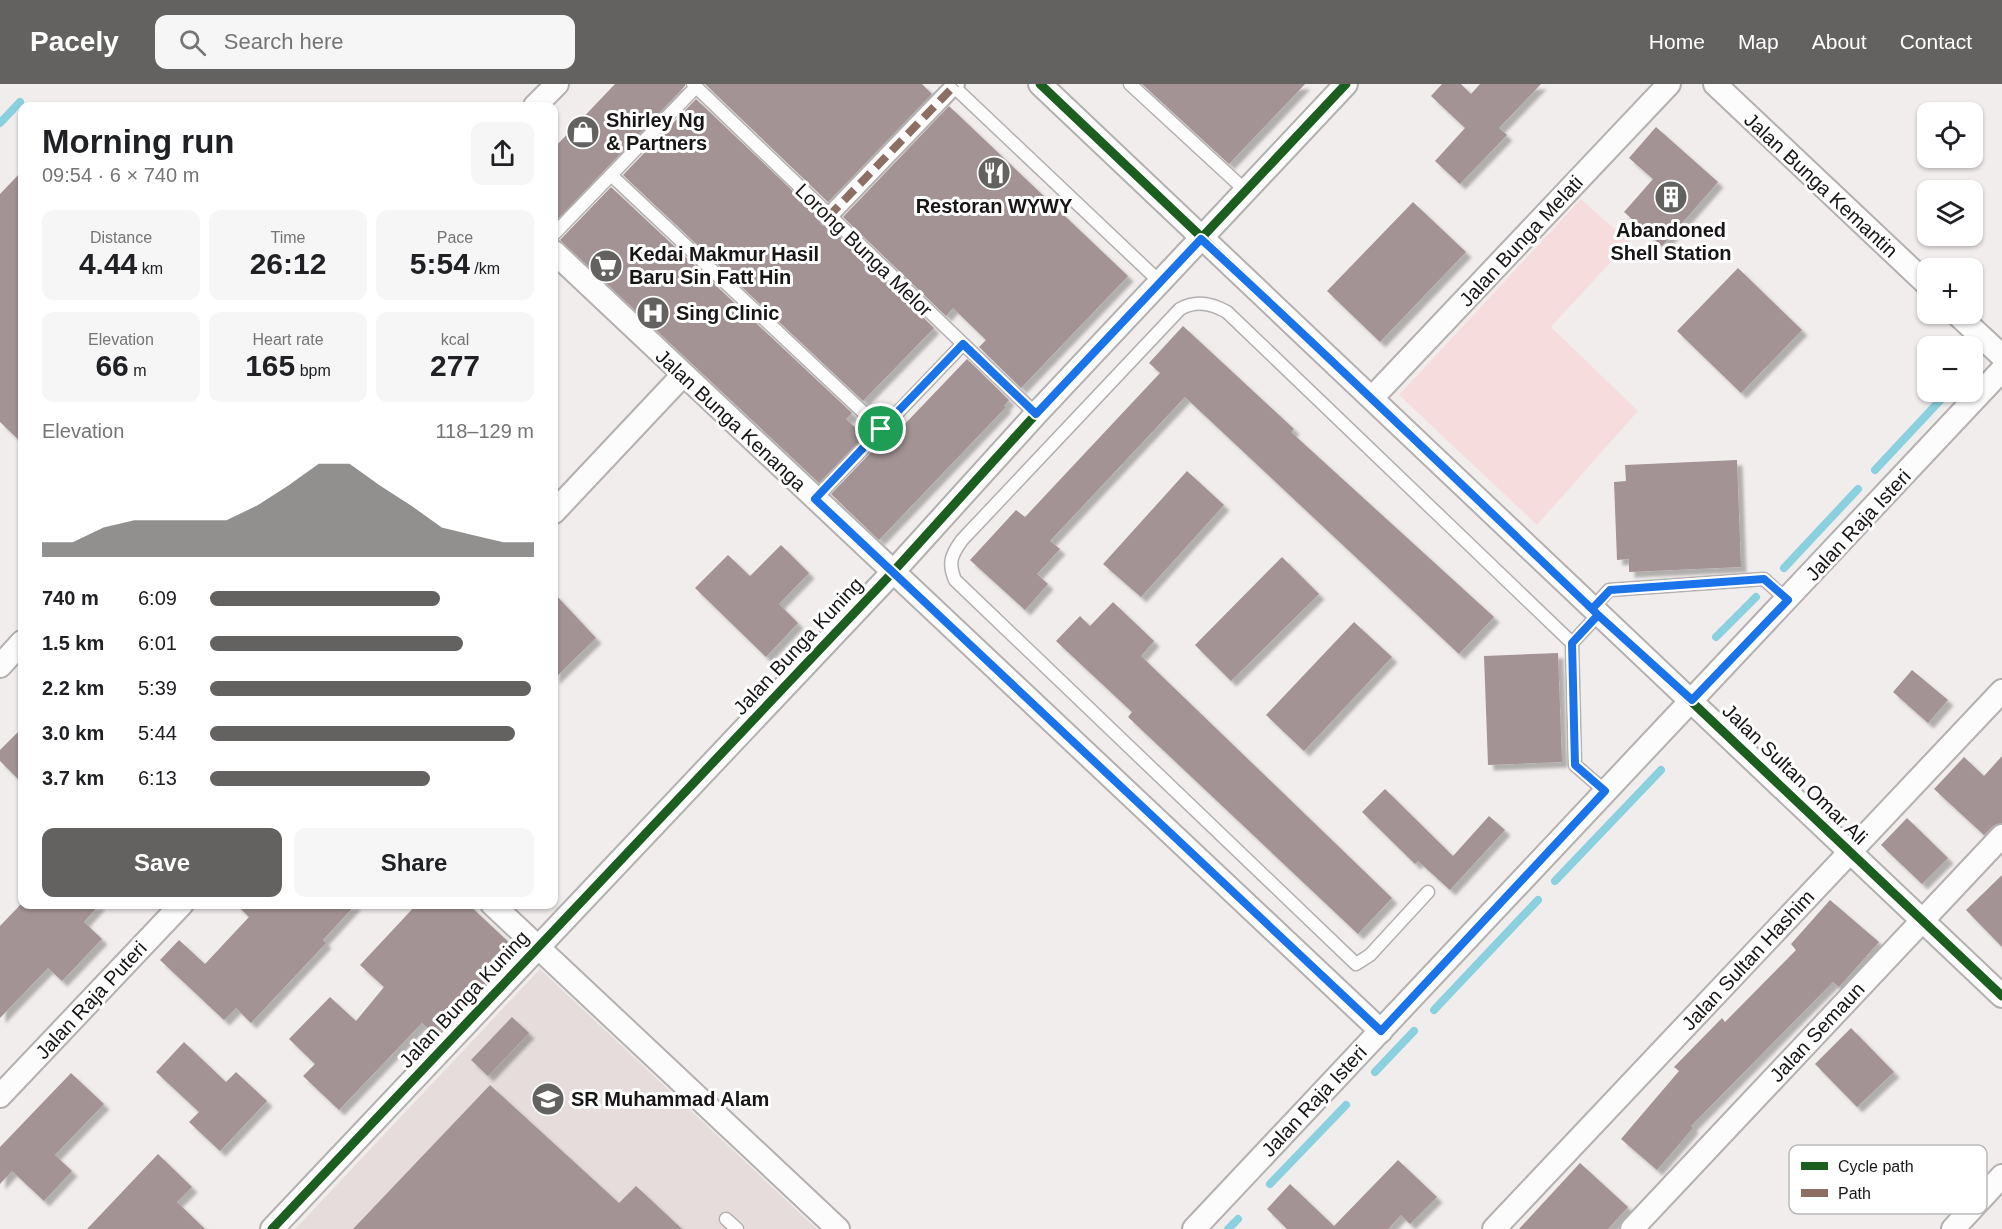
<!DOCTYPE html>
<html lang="en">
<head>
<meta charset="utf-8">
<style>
  body { margin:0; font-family:Arial,sans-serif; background:#f6f6f6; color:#202124; height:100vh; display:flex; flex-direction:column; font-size:22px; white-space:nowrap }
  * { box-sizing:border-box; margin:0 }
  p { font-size:20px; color:#757577 }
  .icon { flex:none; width:33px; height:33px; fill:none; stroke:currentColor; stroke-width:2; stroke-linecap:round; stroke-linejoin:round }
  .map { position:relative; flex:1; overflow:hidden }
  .details { position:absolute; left:18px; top:18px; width:540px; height:807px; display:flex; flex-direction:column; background:#fff; border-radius:12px; box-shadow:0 2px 4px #0004 }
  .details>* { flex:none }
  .fabs { position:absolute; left:1917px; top:18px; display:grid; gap:12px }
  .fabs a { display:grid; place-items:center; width:66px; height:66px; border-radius:12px; background:#fff; box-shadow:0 2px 4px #0004; font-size:30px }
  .pin { position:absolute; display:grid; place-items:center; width:51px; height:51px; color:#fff; margin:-26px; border:3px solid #fff; border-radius:50%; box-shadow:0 2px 6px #0007 }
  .round { display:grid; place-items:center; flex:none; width:63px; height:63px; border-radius:12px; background:#f6f6f6 }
  .head { display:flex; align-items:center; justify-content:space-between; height:102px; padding:0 24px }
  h1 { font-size:33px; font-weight:800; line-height:45px }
  .figures { display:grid; grid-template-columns:repeat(3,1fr); gap:9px; height:102px; padding:6px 24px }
  .figures div { display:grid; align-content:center; border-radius:12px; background:#f6f6f6; text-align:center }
  .figures b { font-size:30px; font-weight:800 }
  .figures small { font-size:16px; font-weight:400 }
  .figures p { font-size:16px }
  .chart { height:168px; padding:12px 24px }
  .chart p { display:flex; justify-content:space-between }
  .chart svg { width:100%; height:108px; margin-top:6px; fill:#646161; opacity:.7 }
  .action { display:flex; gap:12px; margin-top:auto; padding:12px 24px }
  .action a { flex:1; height:69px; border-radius:12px; background:#646161; color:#fff; font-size:24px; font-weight:800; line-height:69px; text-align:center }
  .action a+a { background:#f6f6f6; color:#202124 }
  ul { padding:0 24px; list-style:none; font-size:20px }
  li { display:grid; grid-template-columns:96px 72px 1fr; align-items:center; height:45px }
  li i { height:15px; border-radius:8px; background:#646161 }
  header { display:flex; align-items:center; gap:36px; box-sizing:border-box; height:84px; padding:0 30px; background:#646161; color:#fff }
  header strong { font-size:28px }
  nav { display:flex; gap:33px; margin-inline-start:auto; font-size:21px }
  .search { width:420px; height:54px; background:#f6f6f6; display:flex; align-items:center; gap:15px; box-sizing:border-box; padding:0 21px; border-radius:12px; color:#757577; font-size:22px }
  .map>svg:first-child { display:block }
  .built { fill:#e6dcdc }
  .green { fill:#f7dcdd }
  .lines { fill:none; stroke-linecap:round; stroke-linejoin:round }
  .stream { stroke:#8bd0de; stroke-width:8 }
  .building { fill:#a39394; filter:url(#shadow) }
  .service-casing { stroke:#b4b0b0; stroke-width:15 }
  .pedestrian-casing { stroke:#b4b0b0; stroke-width:20 }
  .minor-casing { stroke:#b4b0b0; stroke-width:26 }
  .service { stroke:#fdfcfc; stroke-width:12 }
  .pedestrian { stroke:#fdfcfc; stroke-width:16 }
  .minor { stroke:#fdfcfc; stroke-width:22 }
  .quiet { stroke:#8d6e63; stroke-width:8; stroke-dasharray:15 8; stroke-linecap:butt }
  .cycleway-casing { stroke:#fff; stroke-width:13 }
  .cycleway { stroke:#1b5e20; stroke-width:9 }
  .route-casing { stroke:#fff; stroke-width:12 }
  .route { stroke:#1a73e8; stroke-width:8 }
  .labels { text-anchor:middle; stroke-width:6; stroke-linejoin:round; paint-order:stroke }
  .poi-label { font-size:20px; font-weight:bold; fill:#181515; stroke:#fff; text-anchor:start }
  .street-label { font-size:20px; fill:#181515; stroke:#fff }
  .key { fill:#fff; stroke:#bab9b9; stroke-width:1.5 }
  .key-label { font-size:16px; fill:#181515 }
</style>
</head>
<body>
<header>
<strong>Pacely</strong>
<div class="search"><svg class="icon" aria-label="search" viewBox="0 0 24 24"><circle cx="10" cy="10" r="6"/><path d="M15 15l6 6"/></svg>Search here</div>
<nav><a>Home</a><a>Map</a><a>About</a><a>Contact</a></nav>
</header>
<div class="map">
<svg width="2002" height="1145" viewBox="0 0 2002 1145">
  <defs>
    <filter id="shadow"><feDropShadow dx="5.5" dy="5.5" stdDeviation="1.5" flood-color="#0004"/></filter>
  </defs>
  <rect width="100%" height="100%" fill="#f2eded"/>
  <polygon class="built" points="540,885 817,1145 295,1145"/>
  <polygon class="green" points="1581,115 1629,158 1551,243 1638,327 1537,441 1399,311"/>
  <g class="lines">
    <g class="stream">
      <polyline points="0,39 20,18"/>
      <polyline points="1875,386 1948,308"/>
      <polyline points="1784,484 1858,405"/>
      <polyline points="1716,553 1756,513"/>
      <polyline points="1555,797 1661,686"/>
      <polyline points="1434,926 1538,816"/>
      <polyline points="1375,988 1414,947"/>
      <polyline points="1270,1100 1346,1021"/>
      <polyline points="1228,1145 1238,1135"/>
    </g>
  </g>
  <g class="building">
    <polygon points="615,0 685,0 685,2 554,139 554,64"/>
    <polygon points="705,0 922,0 932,10 828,118"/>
    <polygon points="1142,0 1305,0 1229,80"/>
    <polygon points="1442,0 1461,0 1471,10 1480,0 1541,0 1499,44 1507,51 1460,100 1435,77 1465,44 1431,12"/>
    <polygon points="696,15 818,131 821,141 830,143 934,244 863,317 623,91"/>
    <polygon points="949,22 1128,192 1021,304 979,263 986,256 953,224 946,232 843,133"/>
    <polygon points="1656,43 1718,98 1662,162 1624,128 1653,95 1629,74"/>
    <polygon points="22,87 22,359 0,338 0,110"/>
    <polygon points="611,103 852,329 846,335 864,352 819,399 560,156"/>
    <polygon points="1413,118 1466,168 1380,258 1327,207"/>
    <polygon points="1738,184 1802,246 1741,309 1677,247"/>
    <polygon points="1183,242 1294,345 1291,348 1494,533 1459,570 1185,313 1050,457 1060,465 1037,490 1048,500 1025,526 970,476 1016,426 1025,433 1160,289 1149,279"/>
    <polygon points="967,275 1009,316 1004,322 1006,323 879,456 831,410 876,363 879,367"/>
    <polygon points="1737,376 1741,483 1629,488 1629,475 1617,476 1614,398 1626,397 1625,381"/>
    <polygon points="1187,387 1224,421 1141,513 1103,480"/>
    <polygon points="781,461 809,489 779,520 798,539 766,573 695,504 728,471 750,492"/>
    <polygon points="1282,473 1319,510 1231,597 1195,561"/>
    <polygon points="554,509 596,554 554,595"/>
    <polygon points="1113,518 1154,557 1141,572 1392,814 1358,850 1128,633 1132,628 1056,557 1080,532 1090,542"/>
    <polygon points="1354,538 1392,573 1304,667 1266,631"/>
    <polygon points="1558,569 1562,678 1488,681 1484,572"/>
    <polygon points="1912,586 1948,616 1928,639 1893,608"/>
    <polygon points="22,644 22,699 0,677 0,666"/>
    <polygon points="2002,672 2002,739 1993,742 1984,751 1934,705 1964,673 1984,692"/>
    <polygon points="1385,705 1453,772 1489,732 1505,746 1450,806 1418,777 1415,780 1362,728"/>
    <polygon points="1907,734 1948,774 1922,800 1881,761"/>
    <polygon points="2002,791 2002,863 1966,826"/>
    <polygon points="1830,816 1879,858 1839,903 1833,898 1691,1042 1693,1044 1657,1086 1621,1055 1679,987 1674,983 1722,934 1725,938 1796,866 1791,860"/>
    <polygon points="21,820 100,820 84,838 102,855 62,897 48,884 0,934 0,842"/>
    <polygon points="236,820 356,820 323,856 326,859 251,939 236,924 224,936 160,876 179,856 205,880 249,833"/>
    <polygon points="417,820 468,820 517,866 436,951 422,939 339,1026 303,992 315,980 289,955 330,913 356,937 384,903 360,881"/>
    <polygon points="512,933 529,949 488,992 471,976"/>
    <polygon points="1851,944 1894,988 1857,1023 1815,980"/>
    <polygon points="184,958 226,998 236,988 267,1017 220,1067 189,1038 199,1028 156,988"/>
    <polygon points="71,989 104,1020 55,1071 72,1087 44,1117 12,1087 0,1100 0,1063"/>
    <polygon points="490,1001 619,1119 636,1102 682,1145 353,1145"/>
    <polygon points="158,1070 192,1103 177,1118 205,1145 87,1145"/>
    <polygon points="1398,1076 1437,1113 1410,1140 1401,1131 1388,1145 1287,1145 1267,1125 1290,1100 1334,1142"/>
    <polygon points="1580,1079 1628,1123 1608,1145 1519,1145"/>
  </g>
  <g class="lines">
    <g class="service-casing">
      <g id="service">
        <polyline points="693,0 1036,330"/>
        <polyline points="951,0 1160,198"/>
        <polyline points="1130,0 1246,107"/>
        <polyline points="611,91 881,345"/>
        <polyline points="554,150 696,3"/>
        <polyline points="815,415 963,260"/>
        <polyline points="1592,525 1609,506 1764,495 1787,516"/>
        <polyline points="1572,559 1598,531"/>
        <path d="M1428 808 1370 871 1356 880 955 496C948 479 951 471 962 456L1180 225C1196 216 1211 219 1227 228L1572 559 1575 681 1605 707"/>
        <polyline points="726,1135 737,1145"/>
      </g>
    </g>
    <g class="pedestrian-casing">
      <polyline id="pedestrian" points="828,133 956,0"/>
    </g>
    <g class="minor-casing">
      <g id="minor">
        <polyline points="1040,0 2002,912"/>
        <polyline points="1715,0 1928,201"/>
        <polyline points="535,22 557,0"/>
        <polyline points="554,168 1381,947"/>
        <polyline points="1957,230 2002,272"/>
        <polyline points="1372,314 1669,0"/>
        <polyline points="554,428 682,292"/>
        <polyline points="0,582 22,558"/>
        <polyline points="492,820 838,1145"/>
        <polyline points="0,1012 182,820"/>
        <polyline points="272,1145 892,489 1036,330 1346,0"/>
        <polyline points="1194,1145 2002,286"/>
        <polyline points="1494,1145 2002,607"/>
        <polyline points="1632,1145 2002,752"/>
        <polyline points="1953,1145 2002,1092"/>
      </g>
    </g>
    <use href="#service" class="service"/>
    <use href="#pedestrian" class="pedestrian"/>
    <use href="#minor" class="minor"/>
    <polyline class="quiet" points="828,133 956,0"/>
    <g class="cycleway-casing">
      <g id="cycleway">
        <polyline points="1040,0 2002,912"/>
        <polyline points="272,1145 892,489 1036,330 1346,0"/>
      </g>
    </g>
    <use href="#cycleway" class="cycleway"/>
  </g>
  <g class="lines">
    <g class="route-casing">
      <path id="route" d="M881 345 963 260 1036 330 1201 155C1333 276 1462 401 1592 525L1598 531 1692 616 1788 516 1764 495 1610 506 1592 525 1598 531 1572 559 1575 681 1605 707 1381 947 815 415 881 345"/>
    </g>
    <use href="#route" class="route"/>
  </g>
  <defs>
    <g id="shop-disc" transform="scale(1.725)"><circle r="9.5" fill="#646161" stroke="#fff"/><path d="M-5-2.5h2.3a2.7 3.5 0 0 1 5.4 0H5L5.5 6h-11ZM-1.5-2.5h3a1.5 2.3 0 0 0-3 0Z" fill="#fff"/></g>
    <g id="restaurant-disc" transform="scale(1.725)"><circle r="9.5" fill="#646161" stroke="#fff"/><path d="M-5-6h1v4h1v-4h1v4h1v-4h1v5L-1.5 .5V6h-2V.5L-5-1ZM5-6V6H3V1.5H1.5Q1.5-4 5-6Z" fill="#fff"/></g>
    <g id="building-disc" transform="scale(1.725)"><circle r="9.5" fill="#646161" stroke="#fff"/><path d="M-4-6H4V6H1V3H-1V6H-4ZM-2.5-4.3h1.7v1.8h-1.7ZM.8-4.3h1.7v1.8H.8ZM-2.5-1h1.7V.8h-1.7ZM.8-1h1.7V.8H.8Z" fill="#fff"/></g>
    <g id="supermarket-disc" transform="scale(1.725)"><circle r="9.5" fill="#646161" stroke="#fff"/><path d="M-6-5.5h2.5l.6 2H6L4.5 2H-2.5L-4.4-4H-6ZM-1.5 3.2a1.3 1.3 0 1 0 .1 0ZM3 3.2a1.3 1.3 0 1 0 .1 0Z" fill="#fff"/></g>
    <g id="hospital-disc" transform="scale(1.725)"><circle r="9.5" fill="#646161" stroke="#fff"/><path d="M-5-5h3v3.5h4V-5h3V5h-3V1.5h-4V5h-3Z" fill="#fff"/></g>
    <g id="school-disc" transform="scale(1.725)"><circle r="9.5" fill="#646161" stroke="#fff"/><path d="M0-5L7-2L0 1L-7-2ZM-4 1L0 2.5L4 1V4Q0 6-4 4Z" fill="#fff"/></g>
  </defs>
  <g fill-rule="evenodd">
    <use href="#shop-disc" x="583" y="48"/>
    <use href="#restaurant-disc" x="994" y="89"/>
    <use href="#building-disc" x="1671" y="113"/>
    <use href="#supermarket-disc" x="606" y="182"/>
    <use href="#hospital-disc" x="653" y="229"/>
    <use href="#school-disc" x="548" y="1015"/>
  </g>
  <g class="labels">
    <g class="poi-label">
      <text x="606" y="43">Shirley Ng<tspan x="606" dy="23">&amp; Partners</tspan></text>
      <text x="994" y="129" text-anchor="middle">Restoran WYWY</text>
      <text x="1671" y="153" text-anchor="middle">Abandoned<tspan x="1671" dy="23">Shell Station</tspan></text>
      <text x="629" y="177">Kedai Makmur Hasil<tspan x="629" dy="23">Baru Sin Fatt Hin</tspan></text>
      <text x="676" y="236">Sing Clinic</text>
      <text x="571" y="1022">SR Muhammad Alam</text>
    </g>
    <g class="street-label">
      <text transform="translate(1821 101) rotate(43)" y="7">Jalan Bunga Kemantin</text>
      <text transform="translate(1521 157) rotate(-47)" y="7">Jalan Bunga Melati</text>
      <text transform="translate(864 166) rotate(44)" y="7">Lorong Bunga Melor</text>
      <text transform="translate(731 336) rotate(43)" y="7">Jalan Bunga Kenanga</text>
      <text transform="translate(1858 441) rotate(-47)" y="7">Jalan Raja Isteri</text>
      <text transform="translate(798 562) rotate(-47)" y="7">Jalan Bunga Kuning</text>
      <text transform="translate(1795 690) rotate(44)" y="7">Jalan Sultan Omar Ali</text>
      <text transform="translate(1748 876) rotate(-47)" y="7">Jalan Sultan Hashim</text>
      <text transform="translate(464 915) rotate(-47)" y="7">Jalan Bunga Kuning</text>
      <text transform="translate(91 916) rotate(-47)" y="7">Jalan Raja Puteri</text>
      <text transform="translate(1817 948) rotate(-47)" y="7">Jalan Semaun</text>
      <text transform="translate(1314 1017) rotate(-47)" y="7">Jalan Raja Isteri</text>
    </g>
  </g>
  <rect x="1789" y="1061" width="198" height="69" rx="9" class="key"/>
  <rect x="1801" y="1078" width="27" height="8" fill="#1b5e20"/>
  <rect x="1801" y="1105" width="27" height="8" fill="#8d6e63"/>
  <g class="key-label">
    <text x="1838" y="1088">Cycle path</text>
    <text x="1838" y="1115">Path</text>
  </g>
</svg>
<div class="fabs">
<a><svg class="icon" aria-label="locate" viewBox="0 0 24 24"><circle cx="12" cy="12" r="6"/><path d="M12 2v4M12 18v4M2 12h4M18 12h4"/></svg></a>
<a><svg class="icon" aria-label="layers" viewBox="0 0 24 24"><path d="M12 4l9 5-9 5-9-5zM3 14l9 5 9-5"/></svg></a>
<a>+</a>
<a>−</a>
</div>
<div class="pin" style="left:881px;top:345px;background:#1e9e55"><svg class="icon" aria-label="arrive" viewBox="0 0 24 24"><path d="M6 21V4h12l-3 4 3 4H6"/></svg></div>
<section class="details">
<div class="head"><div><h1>Morning run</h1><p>09:54 · 6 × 740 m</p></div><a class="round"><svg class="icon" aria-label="share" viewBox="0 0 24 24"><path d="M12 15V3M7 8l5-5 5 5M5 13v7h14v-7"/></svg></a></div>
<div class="figures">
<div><p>Distance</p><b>4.44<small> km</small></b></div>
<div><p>Time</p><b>26:12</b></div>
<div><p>Pace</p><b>5:54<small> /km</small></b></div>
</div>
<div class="figures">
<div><p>Elevation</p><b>66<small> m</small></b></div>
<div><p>Heart rate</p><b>165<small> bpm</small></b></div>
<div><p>kcal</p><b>277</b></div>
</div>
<div class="chart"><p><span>Elevation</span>118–129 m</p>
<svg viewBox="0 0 160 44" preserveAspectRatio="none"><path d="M0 44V38L10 38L20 32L30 29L40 29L50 29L60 29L70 23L80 15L90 6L100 6L110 15L120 23L130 32L140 35L150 38L160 38V44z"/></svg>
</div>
<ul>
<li><b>740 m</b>6:09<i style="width:71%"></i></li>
<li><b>1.5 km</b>6:01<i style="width:78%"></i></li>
<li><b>2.2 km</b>5:39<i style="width:99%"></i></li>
<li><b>3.0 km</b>5:44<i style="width:94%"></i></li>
<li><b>3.7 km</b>6:13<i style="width:68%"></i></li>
</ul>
<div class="action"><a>Save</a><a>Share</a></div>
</section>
</div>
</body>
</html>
